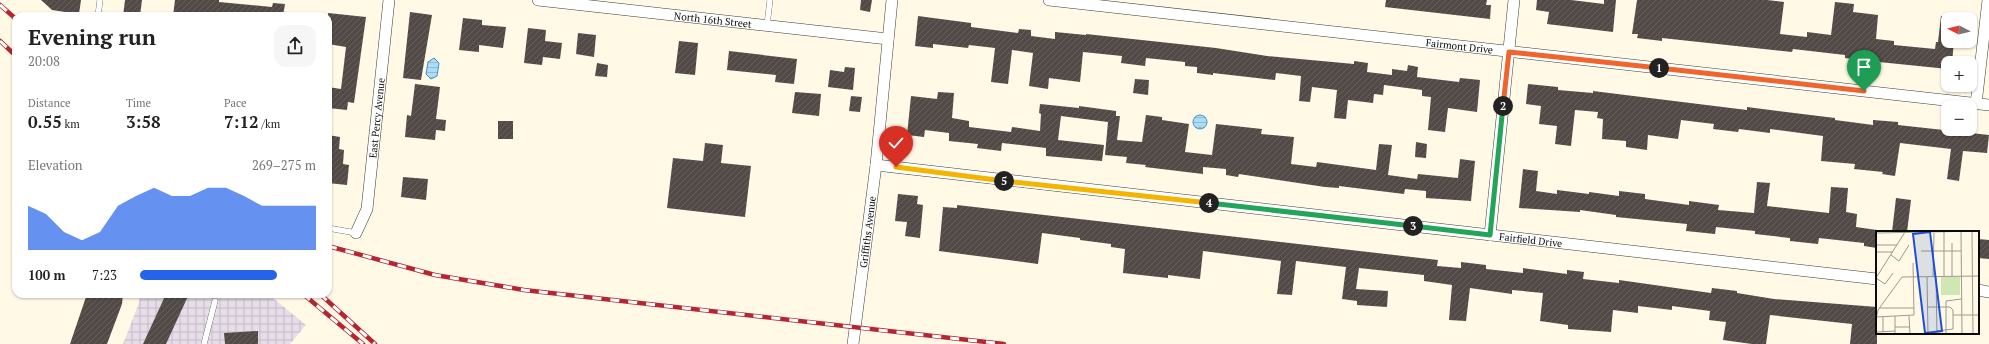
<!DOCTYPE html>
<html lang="en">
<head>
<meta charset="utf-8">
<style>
  body { margin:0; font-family:"PT Serif",serif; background:#f6f6f6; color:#222; height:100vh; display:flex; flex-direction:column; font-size:15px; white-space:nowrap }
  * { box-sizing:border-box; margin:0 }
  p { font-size:13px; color:#767676 }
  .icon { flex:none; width:22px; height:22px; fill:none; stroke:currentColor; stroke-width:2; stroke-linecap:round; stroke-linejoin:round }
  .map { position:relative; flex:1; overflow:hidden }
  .panel { position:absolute; left:12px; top:12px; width:320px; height:286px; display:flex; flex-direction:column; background:#fff; border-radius:12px; box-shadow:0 1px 3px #0004 }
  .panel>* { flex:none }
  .needle { width:26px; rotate:277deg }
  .buttons { position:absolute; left:1941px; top:12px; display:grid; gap:8px }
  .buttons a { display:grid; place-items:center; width:36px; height:36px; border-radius:8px; background:#fff; box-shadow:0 1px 3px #0004; font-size:20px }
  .pin { position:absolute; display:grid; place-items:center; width:34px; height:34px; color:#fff; margin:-41px -17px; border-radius:50% 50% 50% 0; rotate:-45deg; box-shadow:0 0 4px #0007 }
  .pin .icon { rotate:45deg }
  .km { position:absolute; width:20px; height:20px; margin:-10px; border-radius:50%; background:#222; color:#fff; font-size:11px; line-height:20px; text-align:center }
  .round { display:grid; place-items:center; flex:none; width:42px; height:42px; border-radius:12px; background:#f6f6f6 }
  .summary { display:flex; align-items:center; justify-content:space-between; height:68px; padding:0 16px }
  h1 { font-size:22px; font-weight:800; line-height:30px }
  .stats { display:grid; grid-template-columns:repeat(3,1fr); gap:6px; height:68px; padding:4px 16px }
  .stats div { display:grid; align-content:center }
  .stats b { font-size:17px; font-weight:800 }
  .stats small { font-size:11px; font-weight:400 }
  .stats p { font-size:11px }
  .chart { height:112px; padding:8px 16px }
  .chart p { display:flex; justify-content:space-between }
  .chart svg { width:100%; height:72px; margin-top:4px; fill:#2563eb; opacity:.7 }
  ul { padding:0 16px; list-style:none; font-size:13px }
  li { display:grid; grid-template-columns:64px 48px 1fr; align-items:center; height:30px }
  li i { height:10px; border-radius:5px; background:#2563eb }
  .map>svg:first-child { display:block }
  .industrial { fill:url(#industrial-grid) }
  .water { fill:url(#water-rules); stroke:#3693c9 }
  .building { fill:url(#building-hatch) }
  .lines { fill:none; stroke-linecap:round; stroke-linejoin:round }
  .service-casing { stroke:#3c3c3c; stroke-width:6 }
  .minor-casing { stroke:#3c3c3c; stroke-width:12 }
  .service { stroke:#fff; stroke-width:5.5 }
  .minor { stroke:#fff; stroke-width:11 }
  .rail-casing { stroke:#b52632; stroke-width:4.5 }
  .rail { stroke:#fff; stroke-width:3; stroke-dasharray:9; stroke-linecap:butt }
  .split-1-casing { stroke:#fff; stroke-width:8 }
  .split-2-casing { stroke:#fff; stroke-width:8 }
  .split-3-casing { stroke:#fff; stroke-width:8 }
  .split-4-casing { stroke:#fff; stroke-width:8 }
  .split-5-casing { stroke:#fff; stroke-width:8 }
  .split-6-casing { stroke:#fff; stroke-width:8 }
  .split-1 { stroke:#f0652b; stroke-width:5 }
  .split-2 { stroke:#f0652b; stroke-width:5 }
  .split-3 { stroke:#22a559; stroke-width:5 }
  .split-4 { stroke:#22a559; stroke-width:5 }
  .split-5 { stroke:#f5b400; stroke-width:5 }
  .split-6 { stroke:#f5b400; stroke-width:5 }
  .labels { text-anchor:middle; stroke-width:4; stroke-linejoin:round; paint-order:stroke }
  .street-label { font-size:10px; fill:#090909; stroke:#fff }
  .inset-road { fill:none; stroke:#9d998e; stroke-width:1 }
  .view { fill:#1d4ed8; fill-opacity:0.15; stroke:#1d4ed8; stroke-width:2 }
  .inset-edge { fill:none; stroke:#090909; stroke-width:2 }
</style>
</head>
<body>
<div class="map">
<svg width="1989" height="344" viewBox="0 0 1989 344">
  <defs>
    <pattern id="industrial-grid" width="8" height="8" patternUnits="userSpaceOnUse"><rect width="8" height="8" fill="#e7dde9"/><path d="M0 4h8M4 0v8" fill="none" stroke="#c5bcc6"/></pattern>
    <pattern id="water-rules" width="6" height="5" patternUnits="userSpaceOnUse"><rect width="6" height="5" fill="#addcf4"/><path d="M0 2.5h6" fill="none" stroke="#94bbd0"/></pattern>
    <pattern id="building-hatch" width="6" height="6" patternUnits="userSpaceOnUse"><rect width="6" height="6" fill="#524a46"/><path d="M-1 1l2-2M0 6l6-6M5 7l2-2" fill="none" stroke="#665f5c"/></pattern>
  </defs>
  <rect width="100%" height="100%" fill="#fff9e6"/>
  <polygon class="industrial" points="140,294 268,294 306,325 290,344 123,344 139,303"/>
  <g class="water">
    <polygon points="434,58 439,63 437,76 431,79 426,74 428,62"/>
    <circle cx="1200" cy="122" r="7"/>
  </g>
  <g class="building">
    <polygon points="41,0 81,0 79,14 52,10"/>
    <polygon points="125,0 142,0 140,16 123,16"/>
    <polygon points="175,0 219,0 219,2 272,7 273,3 285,4 283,16 173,16"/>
    <polygon points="861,0 872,0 870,12 860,10"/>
    <polygon points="1386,0 1487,0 1486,5 1491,5 1490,19 1385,7"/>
    <polygon points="1537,0 1571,0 1604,4 1604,0 1616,0 1613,32 1547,24 1549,12 1536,10"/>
    <polygon points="1637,0 1767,0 1784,2 1780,34 1807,37 1807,32 1831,35 1835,2 1854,4 1853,12 1878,15 1876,39 1894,41 1894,45 1935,49 1936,42 1938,42 1941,16 1948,16 1948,41 1954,41 1952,63 1948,63 1948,69 1869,61 1845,58 1845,55 1793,49 1792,52 1662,38 1662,41 1637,38 1638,34 1632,34"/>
    <polygon points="410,12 432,15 421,80 403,78"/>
    <polygon points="328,13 366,17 354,103 348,102 347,110 328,108 328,87 341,89 346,47 328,44"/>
    <polygon points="918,16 971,23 971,27 1018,33 1019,29 1031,30 1031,36 1055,39 1055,32 1086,35 1086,34 1216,48 1267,56 1354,64 1354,61 1368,63 1367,72 1392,75 1392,69 1407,71 1408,65 1418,67 1417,77 1459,82 1460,78 1480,80 1477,112 1448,108 1445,132 1428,130 1431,97 1422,96 1422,90 1384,85 1383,95 1374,94 1373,103 1348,100 1346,119 1334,118 1337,90 1312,87 1310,102 1299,101 1301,76 1276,73 1275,80 1213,73 1213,75 1197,73 1197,67 1185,66 1185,62 1146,58 1145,66 1121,63 1122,56 1083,52 1080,82 1049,78 1048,89 1029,86 1033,53 1012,50 1008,84 991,82 995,48 969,45 968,48 933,44 933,48 915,46"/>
    <polygon points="463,18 482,20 482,25 506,27 503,48 479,45 479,52 459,50"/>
    <polygon points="528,28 546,30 545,41 562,43 560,59 543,57 542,65 524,63"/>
    <polygon points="578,33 596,35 594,57 576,54"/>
    <polygon points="679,41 698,43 695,75 675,73"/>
    <polygon points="729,51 797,59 794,84 775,82 776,75 727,70"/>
    <polygon points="597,63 608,65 607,77 595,76"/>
    <polygon points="845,67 855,68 853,90 828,87 830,70 844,72"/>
    <polygon points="1135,79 1149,80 1148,95 1133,93"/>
    <polygon points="415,84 440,87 436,119 446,120 445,131 436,130 435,140 405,137 407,115 411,116"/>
    <polygon points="1528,84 1558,87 1558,90 1593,93 1593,91 1747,110 1747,107 1835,118 1835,120 1873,125 1873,120 1898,122 1898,125 1989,135 1987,153 1963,151 1959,181 1947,179 1951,149 1900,143 1895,176 1882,174 1883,172 1854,169 1855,164 1821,161 1823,136 1770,129 1770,133 1739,129 1738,132 1713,129 1714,124 1681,120 1678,139 1648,135 1647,150 1626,147 1626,141 1602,139 1603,119 1597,118 1598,112 1575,110 1571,146 1555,144 1557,126 1539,124 1541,106 1526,104"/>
    <polygon points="795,92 821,94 819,116 792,113"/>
    <polygon points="938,92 954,93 952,118 969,121 969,127 1011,132 1012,127 1040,131 1041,114 1039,113 1040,104 1079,108 1079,106 1116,111 1116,116 1120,116 1117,140 1142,142 1146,115 1162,117 1162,120 1189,124 1185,152 1212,155 1216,124 1262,129 1261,134 1294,137 1291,164 1316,167 1317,162 1376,170 1379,144 1392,145 1388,175 1417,179 1418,174 1458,178 1460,159 1475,161 1471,201 1426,198 1426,191 1405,189 1404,194 1339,186 1339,188 1325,187 1239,174 1238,177 1226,175 1226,169 1203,167 1203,174 1145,167 1146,165 1126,163 1127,157 1105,155 1108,122 1061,116 1058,140 1104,145 1102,161 1046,156 1046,148 1002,143 1001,151 977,148 978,144 949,141 949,133 925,130 924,137 907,135 911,96 937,99"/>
    <polygon points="851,96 862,97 860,112 849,111"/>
    <rect x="498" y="121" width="15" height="18"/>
    <polygon points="328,135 340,137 339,149 344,150 343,164 349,165 347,185 328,183"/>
    <polygon points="1416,142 1427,144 1426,158 1415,157"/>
    <polygon points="705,143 723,145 721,163 751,166 745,217 667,208 673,158 703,161"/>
    <polygon points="1523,169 1538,171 1536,191 1557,194 1557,190 1589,194 1589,192 1619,196 1619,191 1645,194 1645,199 1689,205 1689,201 1719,205 1718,210 1754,213 1757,182 1770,183 1767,206 1829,213 1831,187 1848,188 1846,212 1857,214 1856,227 1877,230 1877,248 1864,246 1864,243 1819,238 1818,244 1790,241 1790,238 1755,234 1755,231 1716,227 1715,234 1686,231 1687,224 1616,217 1616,215 1580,210 1580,212 1519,208"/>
    <polygon points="403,177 428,179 426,200 401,197"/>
    <polygon points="898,194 918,196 917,204 923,205 920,238 905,236 907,222 895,221"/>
    <polygon points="1896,198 1911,200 1907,232 1892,232"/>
    <polygon points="957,205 1438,260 1437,266 1461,268 1461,262 1486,265 1486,269 1523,273 1523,268 1567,274 1567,270 1584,272 1583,279 1619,283 1619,280 1711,293 1712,288 1737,291 1737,293 1774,299 1877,307 1877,344 1850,344 1852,324 1770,315 1766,344 1752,344 1723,340 1726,322 1709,320 1710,311 1672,306 1672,310 1638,306 1638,313 1613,310 1611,332 1568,329 1568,325 1540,321 1543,293 1512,290 1512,294 1470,288 1466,321 1449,320 1452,285 1424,281 1424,275 1359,268 1356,289 1388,291 1387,307 1357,305 1357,301 1342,299 1346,267 1296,261 1292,295 1277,294 1281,261 1203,251 1200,279 1168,275 1168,278 1123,273 1125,249 1111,247 1111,244 1080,240 1080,238 1042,233 1038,264 939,251 943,207 957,208"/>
    <polygon points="1978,239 1989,240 1989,259 1978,258"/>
    <polygon points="87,294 123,294 122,304 107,344 70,344"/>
    <polygon points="166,294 189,294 166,344 143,344"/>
    <polygon points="258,331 258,344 225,344 224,333"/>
  </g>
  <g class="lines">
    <g class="service-casing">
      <g id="service">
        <polyline points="98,16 100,0"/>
        <polyline points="767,25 770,0"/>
        <polyline points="328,228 356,233"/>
        <polyline points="204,344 215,301"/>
      </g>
    </g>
    <g class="minor-casing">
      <g id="minor">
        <path id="s1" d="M538 0 888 39"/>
        <path id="s2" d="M1049 0 1989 105"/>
        <polyline points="1976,104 1988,0"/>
        <path id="s3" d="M876 165 1877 279"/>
        <path id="s4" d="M356 233 367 209 389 0"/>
        <polyline points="1490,235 1514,0"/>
        <polyline points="1978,290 1989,292"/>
        <path id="s5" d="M853 344 876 165 892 0"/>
      </g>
    </g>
    <use href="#service" class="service"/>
    <use href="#minor" class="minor"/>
    <g class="rail-casing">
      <g id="rail">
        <polyline points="0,5 16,19"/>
        <polyline points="0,41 16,56"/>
        <polyline points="328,246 435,275 524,290 1004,344"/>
        <polyline points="303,294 363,344"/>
        <polyline points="320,294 375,344"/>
      </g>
    </g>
    <use href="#rail" class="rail"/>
  </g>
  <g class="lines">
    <g class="split-1-casing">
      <polyline id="split-1" points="1659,68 1864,91"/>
    </g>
    <g class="split-2-casing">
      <polyline id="split-2" points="1503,106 1509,52 1659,68"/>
    </g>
    <g class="split-3-casing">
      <polyline id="split-3" points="1413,226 1490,235 1503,106"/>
    </g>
    <g class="split-4-casing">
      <polyline id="split-4" points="1209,203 1413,226"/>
    </g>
    <g class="split-5-casing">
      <polyline id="split-5" points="1004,181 1209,203"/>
    </g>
    <g class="split-6-casing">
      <polyline id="split-6" points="896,167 1004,181"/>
    </g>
    <use href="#split-1" class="split-1"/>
    <use href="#split-2" class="split-2"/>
    <use href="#split-3" class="split-3"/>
    <use href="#split-4" class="split-4"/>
    <use href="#split-5" class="split-5"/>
    <use href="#split-6" class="split-6"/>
  </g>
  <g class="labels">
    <g class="street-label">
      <text dy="4" stroke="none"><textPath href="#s1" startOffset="176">North 16th Street</textPath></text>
      <text dy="4" stroke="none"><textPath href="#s2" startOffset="413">Fairmont Drive</textPath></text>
      <text dy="4" stroke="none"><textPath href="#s4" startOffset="118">East Percy Avenue</textPath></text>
      <text dy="4" stroke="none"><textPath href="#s5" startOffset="113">Griffiths Avenue</textPath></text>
      <text dy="4" stroke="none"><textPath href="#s3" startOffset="659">Fairfield Drive</textPath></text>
    </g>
  </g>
  <g transform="translate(1876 231)">
    <rect width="103" height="103" fill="#fff9e6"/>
    <path d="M65 46H84V64H65Z" fill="#cfe7b2"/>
    <path class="inset-road" d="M96 0 97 103M68 1V45M85 1 86 103M0 2 103 0M76 12V45M0 14H21M45 20H85M0 21H17M15 24 23 30 33 14M57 45 58 2M60 45 61 103M51 46 52 103M0 47 9 53 17 42M0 47V67M0 47 29 1M51 76H74L77 79V98L61 100M3 77H38M77 84H103M19 85V103M33 85 34 103M0 86 38 84 37 32M7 86V101M0 89 2 79 26 46 103 45M19 96H34M0 101 19 100M70 103V70L85 68"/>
    <path class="view" d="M54 1 66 100 49 102 37 3Z"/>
    <rect width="103" height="103" class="inset-edge"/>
  </g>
</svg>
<div class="buttons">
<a><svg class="needle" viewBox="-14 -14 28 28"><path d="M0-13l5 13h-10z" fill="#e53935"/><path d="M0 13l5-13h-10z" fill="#767676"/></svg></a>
<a>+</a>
<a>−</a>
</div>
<div class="pin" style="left:1864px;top:91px;background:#1e9e55"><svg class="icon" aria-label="arrive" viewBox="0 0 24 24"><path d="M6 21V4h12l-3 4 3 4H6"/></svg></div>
<div class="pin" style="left:896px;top:167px;background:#d93025"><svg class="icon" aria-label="check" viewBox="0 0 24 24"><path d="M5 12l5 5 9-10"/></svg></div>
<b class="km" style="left:1659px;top:68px">1</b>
<b class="km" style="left:1503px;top:106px">2</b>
<b class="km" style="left:1413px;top:226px">3</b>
<b class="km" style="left:1209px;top:203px">4</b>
<b class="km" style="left:1004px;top:181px">5</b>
<section class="panel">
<div class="summary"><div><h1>Evening run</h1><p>20:08</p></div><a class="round"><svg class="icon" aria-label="share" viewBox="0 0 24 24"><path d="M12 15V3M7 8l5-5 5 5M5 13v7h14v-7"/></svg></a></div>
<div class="stats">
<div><p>Distance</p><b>0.55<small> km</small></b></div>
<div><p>Time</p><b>3:58</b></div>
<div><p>Pace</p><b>7:12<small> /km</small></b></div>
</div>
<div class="chart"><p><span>Elevation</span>269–275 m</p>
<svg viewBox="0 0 160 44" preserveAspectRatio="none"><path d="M0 44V17L10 22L20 33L30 38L40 33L50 17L60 11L70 6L80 11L90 11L100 6L110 6L120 11L130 17L140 17L150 17L160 17V44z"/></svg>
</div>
<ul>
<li><b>100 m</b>7:23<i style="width:78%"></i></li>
</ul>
</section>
</div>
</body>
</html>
